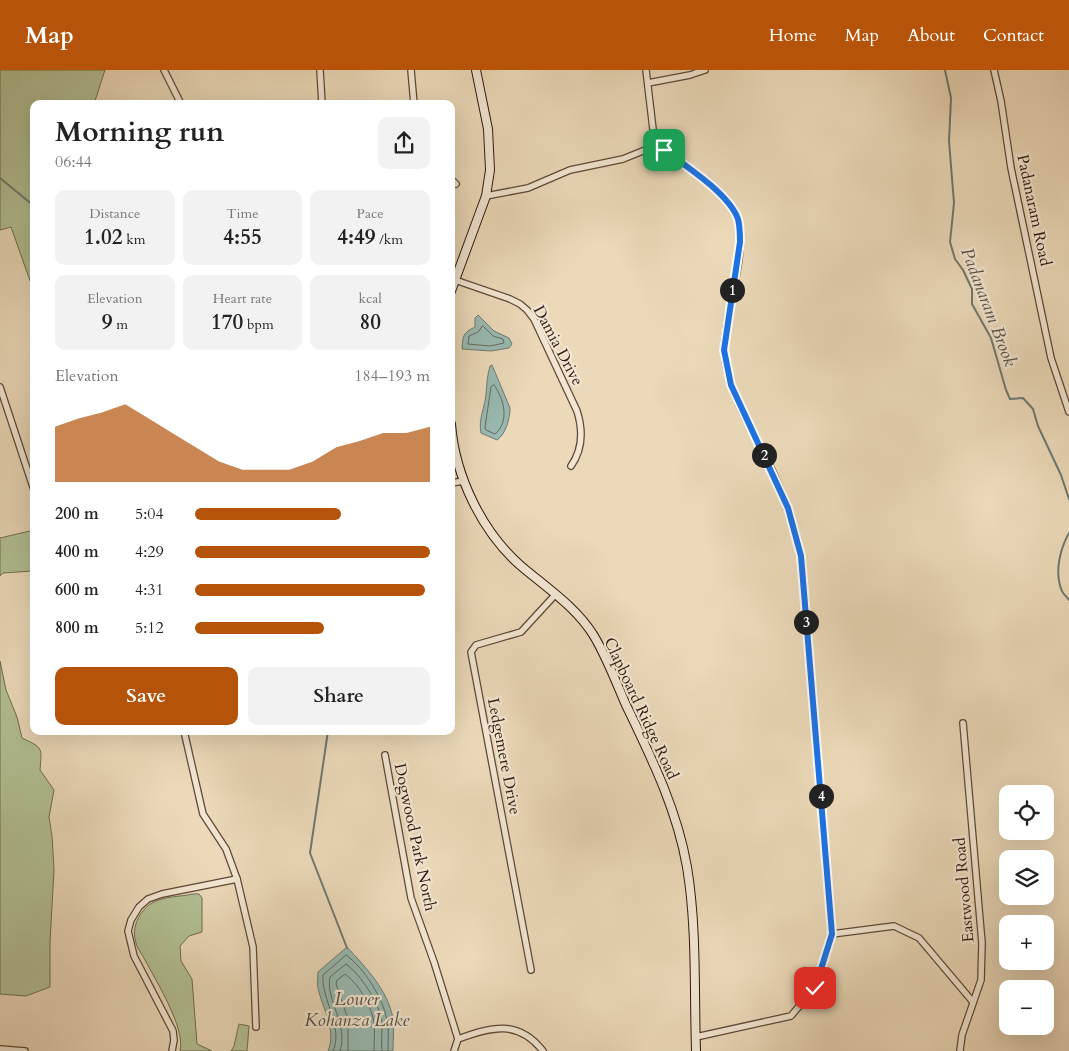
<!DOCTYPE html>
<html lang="en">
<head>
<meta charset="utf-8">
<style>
  body { margin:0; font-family:Cardo,serif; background:#f2f2f2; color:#222; height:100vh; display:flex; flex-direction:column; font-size:19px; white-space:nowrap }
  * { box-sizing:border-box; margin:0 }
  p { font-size:16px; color:#767676 }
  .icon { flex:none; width:28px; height:28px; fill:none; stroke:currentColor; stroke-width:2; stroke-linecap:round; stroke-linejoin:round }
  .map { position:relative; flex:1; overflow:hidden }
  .sheet { position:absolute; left:30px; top:30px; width:425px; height:635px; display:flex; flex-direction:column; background:#fff; border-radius:10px; box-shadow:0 5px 20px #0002 }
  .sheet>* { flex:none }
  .fabs { position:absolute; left:999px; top:715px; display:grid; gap:10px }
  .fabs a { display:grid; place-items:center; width:55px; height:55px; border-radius:10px; background:#fff; box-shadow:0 5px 20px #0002; font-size:25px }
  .pin { position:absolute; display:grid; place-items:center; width:42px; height:42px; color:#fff; margin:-21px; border-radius:10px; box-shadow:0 2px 8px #0006 }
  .km { position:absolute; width:25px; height:25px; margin:-12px; border-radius:50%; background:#222; color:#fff; font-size:14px; line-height:25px; text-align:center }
  .round { display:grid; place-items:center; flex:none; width:52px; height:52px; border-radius:10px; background:#f2f2f2 }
  .overview { display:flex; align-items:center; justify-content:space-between; height:85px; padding:0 25px }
  h1 { font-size:28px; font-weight:600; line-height:38px }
  .stats { display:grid; grid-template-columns:repeat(3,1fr); gap:8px; height:85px; padding:5px 25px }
  .stats div { display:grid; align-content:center; border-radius:10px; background:#f2f2f2; text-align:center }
  .stats b { font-size:21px; font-weight:600 }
  .stats small { font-size:14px; font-weight:400 }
  .stats p { font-size:14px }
  .chart { height:140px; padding:10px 25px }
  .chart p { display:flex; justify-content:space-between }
  .chart svg { width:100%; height:90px; margin-top:5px; fill:#b45309; opacity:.7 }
  .cta { display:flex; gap:10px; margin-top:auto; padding:10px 25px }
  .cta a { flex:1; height:58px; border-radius:10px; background:#b45309; color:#fff; font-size:20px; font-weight:600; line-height:58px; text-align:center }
  .cta a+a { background:#f2f2f2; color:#222 }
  ul { padding:0 25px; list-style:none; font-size:16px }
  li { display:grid; grid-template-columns:80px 60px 1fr; align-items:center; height:38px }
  li i { height:12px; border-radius:6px; background:#b45309 }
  header { display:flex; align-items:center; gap:30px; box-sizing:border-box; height:70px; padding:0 25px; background:#b45309; color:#fff }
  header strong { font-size:24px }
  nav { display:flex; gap:28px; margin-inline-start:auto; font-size:18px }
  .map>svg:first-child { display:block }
  .green { fill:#b2c094; stroke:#706c50 }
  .water { fill:#98bab2; stroke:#6e7970 }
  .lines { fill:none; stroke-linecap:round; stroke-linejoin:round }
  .shore { stroke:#64685f; stroke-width:1 }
  .stream { stroke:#6e7970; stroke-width:2 }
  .street-casing { stroke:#5e4837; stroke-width:8 }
  .secondary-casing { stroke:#2f170c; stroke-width:10 }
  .street { stroke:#f2e6d2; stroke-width:5.5 }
  .secondary { stroke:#f2e6d2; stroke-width:8 }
  .route-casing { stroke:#fff; stroke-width:10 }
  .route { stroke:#1a73e8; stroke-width:6 }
  .labels { text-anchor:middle; stroke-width:4.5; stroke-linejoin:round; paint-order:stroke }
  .street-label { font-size:16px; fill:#2f170c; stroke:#f2e6d2 }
  .water-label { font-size:18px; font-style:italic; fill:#545046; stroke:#f2e6d2 }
</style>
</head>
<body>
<header>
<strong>Map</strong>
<nav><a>Home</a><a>Map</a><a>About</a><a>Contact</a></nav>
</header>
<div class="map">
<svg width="1069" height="981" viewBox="0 0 1069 981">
  <rect width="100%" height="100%" fill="#ebd9b9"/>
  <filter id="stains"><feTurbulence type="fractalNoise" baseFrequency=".004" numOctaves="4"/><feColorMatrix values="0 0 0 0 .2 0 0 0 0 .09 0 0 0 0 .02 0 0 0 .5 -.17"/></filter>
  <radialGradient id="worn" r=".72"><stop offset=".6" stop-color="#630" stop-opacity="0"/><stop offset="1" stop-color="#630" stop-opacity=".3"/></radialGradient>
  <g class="green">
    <polygon points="0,0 105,0 94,34 34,34 34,222 11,157 0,160"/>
    <polygon points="34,460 32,501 3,503 0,506 0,468"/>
    <path d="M0 591 6 620 17 647 22 668C43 678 42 677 40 700L54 720 49 747 52 766 54 800 50 872V917L26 926 0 924Z"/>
    <path d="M193 824H199L202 828V862L189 866 180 876 181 891 192 909 197 974 212 981H180C186 959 156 911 145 890 142 884 137 878 136 873 131 858 139 841 152 833 164 826 179 827 193 824Z"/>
    <polygon points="239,954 249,956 247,981 231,981 234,976"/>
  </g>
  <g class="water">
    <path d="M478 245 494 261 509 268 512 274 509 278 491 281 462 279C463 265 463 263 475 257V248Z"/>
    <path d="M492 295 510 338C510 348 506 364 497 370L481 363C478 350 485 337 486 324 487 314 487 306 490 296Z"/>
    <path d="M347 877C366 898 388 920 393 949 394 959 393 971 393 981H328C337 960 322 938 318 918 317 913 318 907 318 902Z"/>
  </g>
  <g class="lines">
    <g class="shore">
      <polygon points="483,256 493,266 503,269 504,273 490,276 468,274 469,266 478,262"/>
      <path d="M494 315C504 329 510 351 495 364L486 360 485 357 491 317Z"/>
      <path d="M333 981C344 958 321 929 323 905L346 885C364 898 383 928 387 950 389 960 388 971 388 981"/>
      <path d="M340 981C349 955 325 929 330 907L346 894C361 905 380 934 382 953 382 962 381 972 382 981"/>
      <path d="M348 981V949L336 914 337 910 345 904C359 914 371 936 374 952 375 961 374 972 374 981"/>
    </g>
    <g class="stream">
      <polyline points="945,0 951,28 949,71 954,133 950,172 955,189 963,200 972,219 972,234 991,268 1006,320 1010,329 1023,328 1033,339 1038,356 1061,405 1069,429"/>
      <polyline points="0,108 34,136"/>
      <path d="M1069 463C1060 479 1054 503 1062 521 1063 524 1067 527 1069 530"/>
      <polyline points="328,661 310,783 347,878"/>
    </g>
    <g class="street-casing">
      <g id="street">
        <polyline points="164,0 181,34"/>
        <polyline points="320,0 322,34"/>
        <polyline points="411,0 414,34"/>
        <polyline points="646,0 655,76"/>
        <polyline points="994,0 1001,31 1011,98 1051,288 1069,342"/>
        <polyline points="648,13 690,5 705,0"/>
        <path d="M655 76 664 80C686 96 729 124 738 149 747 177 729 232 726 262 725 268 723 275 724 281 727 321 754 364 772 400 785 428 794 456 801 486L832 864 815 917 791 946 696 967"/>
        <polyline points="451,109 456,114"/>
        <polyline points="486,126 528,118 570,100 623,89 655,76"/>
        <path d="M455 210 510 229 520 234 527 240 534 249 577 341C583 360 583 379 571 396"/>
        <polyline points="0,317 34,420"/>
        <polyline points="451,413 464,411"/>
        <polyline points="184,661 203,744 226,779 237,809 253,877 256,957"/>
        <polyline points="385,685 411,828 434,892 458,969"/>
        <polyline points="832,864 894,856 919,868 973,932"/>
        <polyline points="531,900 471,582 476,575 521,562 555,525"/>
        <polyline points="0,979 25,981"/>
        <polyline points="172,981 174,970 173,961 134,886 128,861 131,850 139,837 148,829 162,824 237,809"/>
        <path d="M454 981 458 969C491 957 518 949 543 981"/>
        <polyline points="960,981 962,965 981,910 982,873 963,653"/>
      </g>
    </g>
    <g class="secondary-casing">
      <g id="secondary">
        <polyline points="451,221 486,126 490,100 488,59 476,0"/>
        <path d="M451 354C455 406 482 462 521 496 547 518 576 537 594 566 607 588 616 612 626 635 651 687 677 739 687 797 697 857 694 920 696 981"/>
      </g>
    </g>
    <use href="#street" class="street"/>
    <use href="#secondary" class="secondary"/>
  </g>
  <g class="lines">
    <g class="route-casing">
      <path id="route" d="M664 80C686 96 729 124 738 149 740 157 740 165 740 172L724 280 731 315 788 438 801 486 832 864 815 918"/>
    </g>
    <use href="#route" class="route"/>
  </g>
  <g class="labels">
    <g class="street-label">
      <text transform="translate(1035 140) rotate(78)" y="6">Padanaram Road</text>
      <text transform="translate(559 275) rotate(62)" y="6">Damia Drive</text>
      <text transform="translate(642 638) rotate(65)" y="6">Clapboard Ridge Road</text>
      <text transform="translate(505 686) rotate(79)" y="6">Ledgemere Drive</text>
      <text transform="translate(416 767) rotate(78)" y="6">Dogwood Park North</text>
      <text transform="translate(963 820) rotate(-95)" y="6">Eastwood Road</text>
    </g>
    <g class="water-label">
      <text transform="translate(989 237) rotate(69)" y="6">Padanaram Brook</text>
      <text x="357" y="935">Lower<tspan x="357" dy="21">Kohanza Lake</tspan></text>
    </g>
  </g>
  <rect width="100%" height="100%" filter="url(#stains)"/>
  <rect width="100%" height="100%" fill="url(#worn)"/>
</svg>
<div class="fabs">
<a><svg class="icon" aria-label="locate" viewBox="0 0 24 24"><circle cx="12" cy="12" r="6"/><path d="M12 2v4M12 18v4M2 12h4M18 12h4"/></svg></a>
<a><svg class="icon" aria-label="layers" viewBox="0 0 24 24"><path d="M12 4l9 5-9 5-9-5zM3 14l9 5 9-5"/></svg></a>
<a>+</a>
<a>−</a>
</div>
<div class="pin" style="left:664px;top:80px;background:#1e9e55"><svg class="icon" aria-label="arrive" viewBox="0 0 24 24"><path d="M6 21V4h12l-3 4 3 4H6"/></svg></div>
<div class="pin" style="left:815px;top:918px;background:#d93025"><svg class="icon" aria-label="check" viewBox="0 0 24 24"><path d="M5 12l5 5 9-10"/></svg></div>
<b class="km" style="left:732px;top:220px">1</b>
<b class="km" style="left:764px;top:385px">2</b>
<b class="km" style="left:806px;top:552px">3</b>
<b class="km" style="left:821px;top:726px">4</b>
<section class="sheet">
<div class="overview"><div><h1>Morning run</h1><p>06:44</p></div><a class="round"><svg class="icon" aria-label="share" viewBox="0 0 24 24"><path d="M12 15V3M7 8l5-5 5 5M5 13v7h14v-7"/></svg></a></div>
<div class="stats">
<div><p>Distance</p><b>1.02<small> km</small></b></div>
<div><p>Time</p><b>4:55</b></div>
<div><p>Pace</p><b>4:49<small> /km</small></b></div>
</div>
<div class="stats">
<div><p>Elevation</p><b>9<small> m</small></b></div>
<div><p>Heart rate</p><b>170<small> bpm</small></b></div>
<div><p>kcal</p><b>80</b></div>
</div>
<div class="chart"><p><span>Elevation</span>184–193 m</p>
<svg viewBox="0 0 160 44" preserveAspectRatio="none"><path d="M0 44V17L10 13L20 10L30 6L40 13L50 20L60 27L70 34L80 38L90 38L100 38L110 34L120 27L130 24L140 20L150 20L160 17V44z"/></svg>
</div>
<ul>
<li><b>200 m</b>5:04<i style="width:62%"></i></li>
<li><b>400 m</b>4:29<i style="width:100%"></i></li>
<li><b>600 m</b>4:31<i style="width:98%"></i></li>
<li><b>800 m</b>5:12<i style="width:55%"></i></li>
</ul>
<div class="cta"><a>Save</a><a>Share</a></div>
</section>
</div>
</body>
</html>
